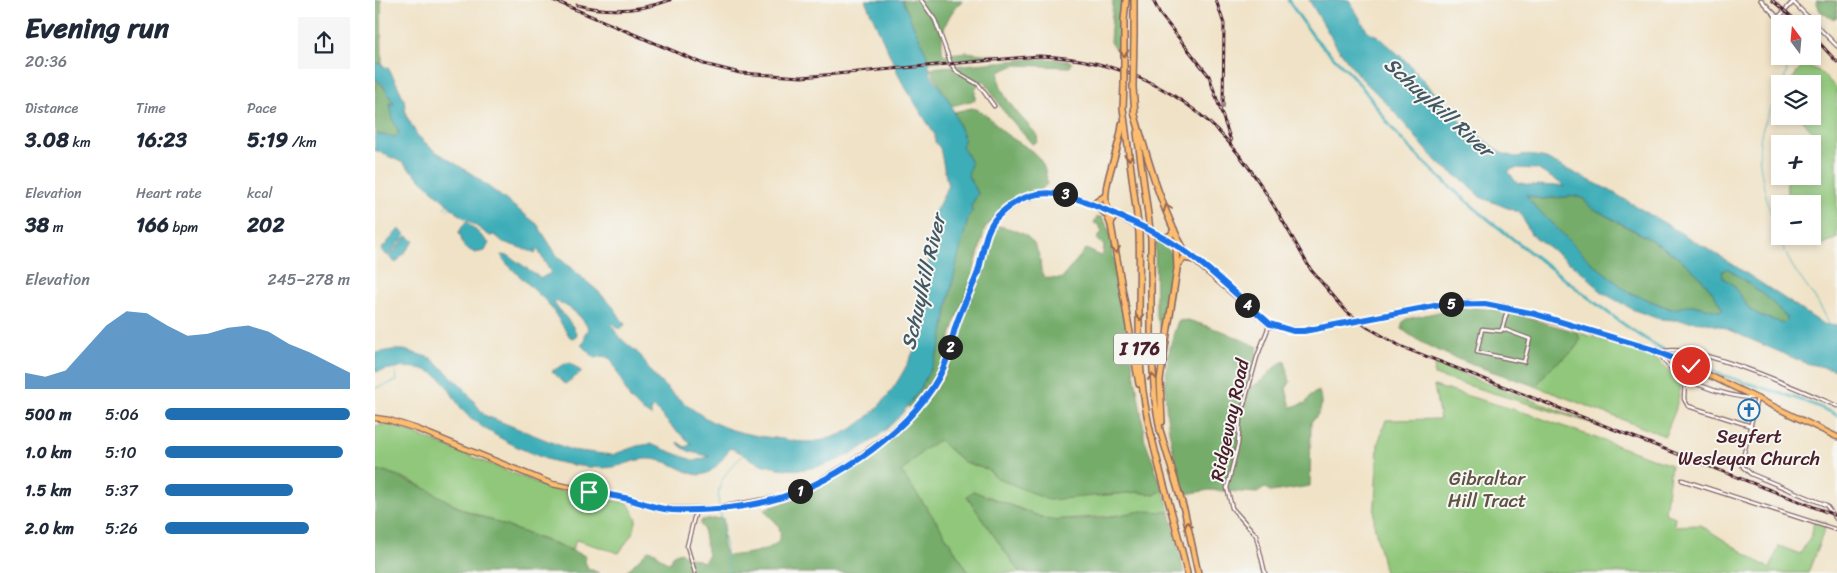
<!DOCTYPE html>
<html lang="en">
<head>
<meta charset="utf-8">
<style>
  body { margin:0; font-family:Sriracha,sans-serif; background:#f6f6f7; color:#1f2937; height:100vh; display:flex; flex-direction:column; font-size:19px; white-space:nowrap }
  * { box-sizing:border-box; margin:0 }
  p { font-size:16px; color:#747a83 }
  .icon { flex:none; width:28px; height:28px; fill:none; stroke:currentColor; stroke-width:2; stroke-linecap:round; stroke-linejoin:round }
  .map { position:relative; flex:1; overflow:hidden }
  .sheet { display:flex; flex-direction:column; background:#fff; width:375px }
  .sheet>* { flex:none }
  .needle { width:32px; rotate:344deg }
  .fabs { position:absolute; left:1396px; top:15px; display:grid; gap:10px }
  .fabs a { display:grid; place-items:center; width:50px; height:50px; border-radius:0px; background:#fff; box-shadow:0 2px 8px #0003; font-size:25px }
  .pin { position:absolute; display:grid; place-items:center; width:42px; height:42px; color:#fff; margin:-21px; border:2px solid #fff; border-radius:50%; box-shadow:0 1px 5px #0007 }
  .km { position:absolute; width:25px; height:25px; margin:-12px; border-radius:50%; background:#222; color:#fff; font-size:14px; line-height:25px; text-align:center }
  .round { display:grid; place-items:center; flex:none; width:52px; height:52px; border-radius:0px; background:#f6f6f7 }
  .head { display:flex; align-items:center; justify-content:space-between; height:85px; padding:0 25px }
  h1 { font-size:28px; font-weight:700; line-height:38px }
  .figures { display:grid; grid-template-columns:repeat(3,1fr); gap:8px; height:85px; padding:5px 25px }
  .figures div { display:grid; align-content:center }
  .figures b { font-size:21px; font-weight:700 }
  .figures small { font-size:14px; font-weight:400 }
  .figures p { font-size:14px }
  .chart { height:140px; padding:10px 25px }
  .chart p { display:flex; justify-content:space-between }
  .chart svg { width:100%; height:90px; margin-top:5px; fill:#1f6fb2; opacity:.7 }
  ul { padding:0 25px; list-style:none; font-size:16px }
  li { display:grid; grid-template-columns:80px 60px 1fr; align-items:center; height:38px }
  li i { height:12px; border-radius:6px; background:#1f6fb2 }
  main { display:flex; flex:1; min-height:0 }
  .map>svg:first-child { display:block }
  .green { fill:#90c77a; stroke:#6d7352 }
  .forest { fill:#74ac6a; stroke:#5f664a }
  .water { fill:#3cadb8; stroke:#436672; fill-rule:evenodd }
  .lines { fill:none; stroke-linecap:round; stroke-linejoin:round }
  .stream { stroke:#3cadb8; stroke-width:1 }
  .canal { stroke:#3cadb8; stroke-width:3 }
  .minor-casing { stroke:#846361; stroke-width:5 }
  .tertiary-casing { stroke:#846361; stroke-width:5.5 }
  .primary-casing { stroke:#846361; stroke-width:7 }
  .motorway-casing { stroke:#846361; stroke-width:8 }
  .minor { stroke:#fff; stroke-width:2.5 }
  .tertiary { stroke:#fff; stroke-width:3 }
  .primary { stroke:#fcbd6f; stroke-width:4.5 }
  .motorway { stroke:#fcbd6f; stroke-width:5 }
  .rail-casing { stroke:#4a1f2b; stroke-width:3 }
  .rail { stroke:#f6f6f2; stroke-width:1; stroke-dasharray:4; stroke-linecap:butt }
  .motorway-bridge-casing { stroke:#846361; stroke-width:8; stroke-linecap:butt }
  .motorway-bridge { stroke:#fcbd6f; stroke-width:5 }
  .oneway { stroke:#9a664a }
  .route-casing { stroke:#fff; stroke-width:10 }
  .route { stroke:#1a73e8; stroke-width:6 }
  .labels { text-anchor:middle; stroke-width:4; stroke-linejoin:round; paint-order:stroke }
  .shield { fill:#f6f6f2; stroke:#7e6067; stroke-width:1 }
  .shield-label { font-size:18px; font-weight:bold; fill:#4a1f2b }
  .street-label { font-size:19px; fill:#4a1f2b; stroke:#f6f6f2 }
  .poi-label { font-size:19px; fill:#4a1f2b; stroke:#f6f6f2 }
  .park-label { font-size:19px; fill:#5f5143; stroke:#f6f6f2 }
  .water-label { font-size:20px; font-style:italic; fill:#445863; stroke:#f6f6f2 }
</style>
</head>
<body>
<main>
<section class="sheet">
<div class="head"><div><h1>Evening run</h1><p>20:36</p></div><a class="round"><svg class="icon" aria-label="share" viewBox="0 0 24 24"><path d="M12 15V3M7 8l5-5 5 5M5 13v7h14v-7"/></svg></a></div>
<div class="figures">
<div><p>Distance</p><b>3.08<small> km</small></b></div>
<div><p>Time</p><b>16:23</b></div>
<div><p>Pace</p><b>5:19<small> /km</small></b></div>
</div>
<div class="figures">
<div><p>Elevation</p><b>38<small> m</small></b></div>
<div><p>Heart rate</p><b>166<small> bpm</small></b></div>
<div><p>kcal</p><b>202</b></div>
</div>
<div class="chart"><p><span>Elevation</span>245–278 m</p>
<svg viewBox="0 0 160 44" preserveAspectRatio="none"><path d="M0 44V36L10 38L20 35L30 24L40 13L50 6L60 7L70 13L80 18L90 17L100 14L110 13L120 16L130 22L140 26L150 31L160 36V44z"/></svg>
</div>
<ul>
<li><b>500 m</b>5:06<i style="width:100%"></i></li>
<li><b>1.0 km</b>5:10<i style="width:96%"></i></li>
<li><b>1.5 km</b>5:37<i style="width:69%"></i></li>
<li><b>2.0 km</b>5:26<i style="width:78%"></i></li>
</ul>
</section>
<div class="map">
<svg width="1462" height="573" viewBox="0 0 1462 573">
  <rect width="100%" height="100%" fill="#f6f6f2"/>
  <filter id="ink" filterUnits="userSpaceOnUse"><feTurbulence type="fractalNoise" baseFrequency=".02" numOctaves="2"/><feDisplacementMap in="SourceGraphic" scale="10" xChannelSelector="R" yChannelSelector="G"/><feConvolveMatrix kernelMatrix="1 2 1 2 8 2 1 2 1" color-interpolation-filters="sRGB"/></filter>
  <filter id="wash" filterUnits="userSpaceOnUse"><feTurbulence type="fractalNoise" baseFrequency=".0096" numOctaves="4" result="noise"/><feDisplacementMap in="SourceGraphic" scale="20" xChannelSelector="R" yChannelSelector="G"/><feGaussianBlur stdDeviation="1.12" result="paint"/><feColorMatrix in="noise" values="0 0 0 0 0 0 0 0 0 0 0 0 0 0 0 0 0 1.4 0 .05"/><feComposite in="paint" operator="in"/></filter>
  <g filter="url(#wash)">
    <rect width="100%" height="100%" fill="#f0e2c6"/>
    <g class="green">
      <polygon points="1428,64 1444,71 1462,88 1462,238 1446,245 1431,244 1423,236 1438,236 1438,204 1413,204 1411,176 1438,176 1438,147 1441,135 1422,116 1438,116 1438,84 1419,84 1416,81"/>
      <path d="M1202 332 1268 352 1283 360 1304 379 1307 383 1300 411 1290 436 1160 386C1167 381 1169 373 1176 368 1188 356 1197 357 1205 340Z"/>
      <polygon points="1060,364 1226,426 1059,375"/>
      <polygon points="1059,386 1154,414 1296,465 1290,513 1300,517 1299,526 1325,525 1395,569 1404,546 1425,554 1437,534 1439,519 1452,523 1433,573 1010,573 999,524 1003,443 1011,420 1065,419"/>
      <path d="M5 425H18L180 490 253 503 262 519 257 534 244 553 201 540 197 550C161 537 124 524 88 509 62 498 29 470 0 472V426Z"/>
      <polygon points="564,440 589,462 612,469 621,477 722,496 764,492 779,495 788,490 795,512 674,520 612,496 592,497 645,573 594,573 561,521 526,472 550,449"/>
    </g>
    <g class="forest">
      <polygon points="0,0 6,0 7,64 0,62"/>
      <path d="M527 0H588C572 14 564 34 568 55L591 52 627 56 554 62Z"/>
      <polygon points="738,0 747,0 744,54 735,42"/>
      <polygon points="1441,0 1462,1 1462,17 1457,19 1445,11"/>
      <path d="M668 58 694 61 697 63 695 67 640 65 624 72C621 95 649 119 663 136L662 142 657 144 626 108 610 81H606L600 90V100L576 106 555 68Z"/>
      <path d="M0 78C7 86 16 93 19 105 22 117 17 117 24 133L20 137 0 134Z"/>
      <path d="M597 108C612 111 620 126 631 134 652 149 671 153 672 184L667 189 645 196 631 204 610 228 596 281 580 322 571 355 563 373 537 410 533 406 547 385 564 351 582 257 594 215 597 212 596 206 603 193 593 176 596 163 587 146 589 139 579 112Z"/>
      <path d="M1150 195 1166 199 1201 196 1208 198 1214 206C1268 238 1316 252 1349 310L1343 311 1318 305 1297 309 1255 293 1217 263 1163 210Z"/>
      <path d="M722 217H727L734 229 769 429V437L788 490 779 495 764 492 673 500 622 478 612 469 589 462 564 440 550 449 526 472 561 521 594 573H250L273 550 281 552 285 558 295 563 298 555 306 552 310 556 329 562 333 556 328 528 325 524 327 520 348 518C352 532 342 544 353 556 367 554 414 552 404 527 400 519 393 517 389 509 456 492 531 438 567 379 578 360 579 341 585 321 589 311 595 303 598 293 606 273 611 252 618 232L623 226C644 230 660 235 665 260 666 268 665 272 671 278L686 279 711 249 726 256 728 254 729 246 722 239 727 232 724 225 719 223Z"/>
      <polygon points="783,239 797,254 800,266 790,331 787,333 781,314 780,240"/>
      <polygon points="1352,268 1392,297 1413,319 1409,323 1388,317 1375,310 1358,285 1348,278 1347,272"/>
      <path d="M1101 308 1127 311 1202 332 1205 340C1197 357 1188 356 1176 368 1169 373 1167 381 1160 386 1121 372 1058 355 1027 329V323L1031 319 1073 310Z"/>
      <path d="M813 320 850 332 883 347 871 389C891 383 896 365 910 361L915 382 911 389 916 407 931 403 936 395 944 391C948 406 947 411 936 422L935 486 896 492 890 488 882 493 834 490 811 494C791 437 781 379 803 321Z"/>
      <polygon points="10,471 54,490 86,509 208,555 211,557 210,562 213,568 224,573 0,573 0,472"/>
      <polygon points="598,491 674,520 728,518 766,511 795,512 809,573 645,573 592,497"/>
    </g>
    <g class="water">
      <path d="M490 0H527L553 57 555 73 575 102 589 139 587 146 596 163 593 176 603 193 596 206 597 212 594 215C586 245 579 274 573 304 570 319 569 338 563 352 546 394 522 427 483 450 462 462 435 472 411 469 401 468 386 465 378 460 369 455 364 451 355 448 323 499 315 462 275 459 261 458 251 465 238 467 223 470 186 464 171 459 144 449 114 434 92 415 82 405 77 392 68 381 51 362 21 367 0 372V353L17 350H29L56 358 88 387 109 415 196 450 237 455 262 446 275 444 320 461 335 456C324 454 310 453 302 442L310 447 317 444 296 426 280 408H276V416L265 409 255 399 236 359 229 356 220 358 206 345 210 341V333L214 330C209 318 193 304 179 301 180 310 198 320 202 336L199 338 195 337 173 303 131 263 126 255 134 256 166 278 176 273 163 250 160 249 161 253 128 242 120 235 115 236 81 212 28 163 0 150V134L20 137 24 133 18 120 15 103 19 104 8 85 0 78V62L13 68 19 78 29 99 31 115 42 135 57 149 97 174 162 224 183 257 224 292 239 308 250 325 244 329 237 322C238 336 256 346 265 355 269 359 271 366 275 371 290 389 314 408 334 420 353 431 378 436 400 438 410 439 420 442 430 442 489 441 525 387 544 338L560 212 573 187 565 148 560 142V135L527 82Z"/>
      <path d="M934 0H974L993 32 1003 36 1031 61 1087 123 1126 153 1140 157 1154 155 1167 157 1234 190 1351 260 1448 324 1462 326V370L1430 363 1347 327 1328 322 1284 319 1259 310 1226 292 1211 275 1156 234 1145 213 1105 197 1090 182 1062 162 1015 107 983 75 962 47ZM1140 168 1162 169 1190 186 1155 185 1141 182 1133 171ZM1151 195 1166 199 1201 196 1208 198 1214 206C1264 235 1321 255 1348 310L1343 311 1318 305 1296 309 1255 293 1217 263 1163 210ZM1352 268 1392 297 1413 319 1409 323 1388 317 1375 310 1358 285 1348 278 1347 272Z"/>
      <polygon points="91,221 114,243 110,251 100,253 89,247 84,232"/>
      <polygon points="24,229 31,235 13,256 6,250"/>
      <polygon points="32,236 39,241 21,263 14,257"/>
      <polygon points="194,362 207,372 190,384 177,371"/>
    </g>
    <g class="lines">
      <g class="stream">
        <polyline points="1410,12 1412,24"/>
        <polyline points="1408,84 1416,56"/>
        <path d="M1405 91C1397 107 1387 124 1385 141 1381 174 1401 239 1418 267 1428 284 1449 306 1454 325"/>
        <polyline points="69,208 73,203"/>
        <polyline points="72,210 76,206"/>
        <polyline points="0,388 22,381 20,365"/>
        <path d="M344 505C340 483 353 468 370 454"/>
        <polyline points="345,509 354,573"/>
      </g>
      <path class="canal" d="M913 0C921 12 930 25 939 37 952 52 968 65 981 80 998 99 1010 122 1027 140 1074 190 1128 232 1182 273 1222 304 1263 339 1309 360 1358 383 1413 391 1462 415"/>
    </g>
  </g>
  <g filter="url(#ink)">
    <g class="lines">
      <g class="minor-casing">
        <g id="minor">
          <polyline points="546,0 560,20 576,64 582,72 604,85 619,106"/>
          <polyline points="1418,2 1462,46"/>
          <polyline points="1132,311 1128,326 1133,309"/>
          <polyline points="1128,329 1155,339 1149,362 1102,352 1107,329 1126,331 1128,326"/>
          <polyline points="1310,379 1309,399 1313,406 1376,426"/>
          <path d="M1377 398C1353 397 1290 379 1286 352 1315 340 1430 392 1462 406"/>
          <polyline points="1382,398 1367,462 1368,467 1376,474 1451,505 1462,520"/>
          <polyline points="1307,480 1462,530"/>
          <polyline points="320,573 312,546 321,510"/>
          <polyline points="890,573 881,535 857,508 852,488 863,444 865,419 882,357 894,326"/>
        </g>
      </g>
      <g class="tertiary-casing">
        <polyline id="tertiary" points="1386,0 1403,18 1420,0"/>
      </g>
      <g class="primary-casing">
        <g id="primary">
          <polyline points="732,211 801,245 895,325 908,329 929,331 1065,305 1095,303 1125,306 1286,352 1462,437"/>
          <polyline points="0,418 14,420 42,429 177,484 241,496 287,509 339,509 409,497 436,486 476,463 518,432 539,411 563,377 571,360 582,323 603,272 613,231 623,216 645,200 668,193 687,193 720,205"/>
        </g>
      </g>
      <g class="motorway-casing">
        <g id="motorway">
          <polyline points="749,21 751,0"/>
          <polyline points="759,34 759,0"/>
          <polyline points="749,85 748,108 762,216"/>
          <polyline points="758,87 760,115"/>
          <path d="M759 112C773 159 786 210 811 253"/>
          <polyline points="762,133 774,222"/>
          <polyline points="718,204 730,196"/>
          <polyline points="723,207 732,215 736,225 764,384"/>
          <path d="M734 212C722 192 746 148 747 124"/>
          <polyline points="736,224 738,218 743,216"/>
          <path d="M764 233C766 290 760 348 770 404 779 461 800 516 812 573"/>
          <polyline points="789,238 796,235 799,229"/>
          <polyline points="776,239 776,341 780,401 785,430 810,513 823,573"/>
          <polyline points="803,265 809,258 820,260"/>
          <polyline points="787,422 785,380 802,269 801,245"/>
        </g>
      </g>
      <use href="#minor" class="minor"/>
      <use href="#tertiary" class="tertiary"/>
      <use href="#primary" class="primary"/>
      <use href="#motorway" class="motorway"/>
      <g class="rail-casing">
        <g id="rail">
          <path d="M178 0 329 64 365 73 427 77 664 56C741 58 813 91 861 151 890 186 913 231 936 270L972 312 992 327 1027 347 1462 516"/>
          <polyline points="778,0 785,14 834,76 856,141"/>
          <polyline points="841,0 849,24 848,107"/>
          <polyline points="1397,0 1425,24"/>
          <path d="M202 5C234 13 265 11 295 0"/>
          <polyline points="1438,36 1462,62"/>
        </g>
      </g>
      <use href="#rail" class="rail"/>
      <g class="motorway-bridge-casing">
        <g id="motorway-bridge">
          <polyline points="749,85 749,21"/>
          <polyline points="758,87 759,34"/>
          <polyline points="762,216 764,233"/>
          <polyline points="774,222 776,239"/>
        </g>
      </g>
      <use href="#motorway-bridge" class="motorway-bridge"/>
    </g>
    <defs><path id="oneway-chevron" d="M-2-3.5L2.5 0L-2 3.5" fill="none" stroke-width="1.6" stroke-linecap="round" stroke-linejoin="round" transform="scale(1.25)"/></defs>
    <g class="oneway">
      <use href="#oneway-chevron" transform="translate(749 53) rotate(91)"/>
      <use href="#oneway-chevron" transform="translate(754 157) rotate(83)"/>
      <use href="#oneway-chevron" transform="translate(792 208) rotate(-111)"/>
      <use href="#oneway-chevron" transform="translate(741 250) rotate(80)"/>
      <use href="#oneway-chevron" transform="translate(765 317) rotate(90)"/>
      <use href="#oneway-chevron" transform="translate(777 377) rotate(-95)"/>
      <use href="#oneway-chevron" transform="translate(813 525) rotate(-103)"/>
    </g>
  </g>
  <g class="lines" filter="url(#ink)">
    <g class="route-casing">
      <path id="route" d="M214 492C228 494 241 496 254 499 268 503 282 509 297 510 336 511 379 508 416 494 474 474 553 417 573 356 576 345 578 333 582 322 588 305 597 289 603 272 609 253 608 230 624 215 661 179 695 195 735 212 757 222 779 231 799 244 833 265 864 298 895 324L918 331H929L1065 305 1110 304 1160 314 1276 349 1316 366"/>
    </g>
    <use href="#route" class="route"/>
  </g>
  <defs>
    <g id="church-ring" transform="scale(1.125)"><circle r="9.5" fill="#f6f6f2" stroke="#1f6fb2" stroke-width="1.5"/><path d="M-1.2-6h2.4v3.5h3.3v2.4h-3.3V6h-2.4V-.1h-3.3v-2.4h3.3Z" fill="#1f6fb2"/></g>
  </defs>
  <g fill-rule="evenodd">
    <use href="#church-ring" x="1374" y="410"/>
  </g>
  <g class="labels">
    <rect class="shield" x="739" y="333.5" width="52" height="31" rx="4"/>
    <g class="shield-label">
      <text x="765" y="355">I 176</text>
    </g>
    <g class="street-label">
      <text transform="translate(854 420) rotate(-78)" y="7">Ridgeway Road</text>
    </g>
    <g class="poi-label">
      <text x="1374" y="443">Seyfert<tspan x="1374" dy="22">Wesleyan Church</tspan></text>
    </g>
    <g class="park-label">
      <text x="1112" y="485">Gibraltar<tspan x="1112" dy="22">Hill Tract</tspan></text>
    </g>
    <g class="water-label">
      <text transform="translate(1064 107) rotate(42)" y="7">Schuylkill River</text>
      <text transform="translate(548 282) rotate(-77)" y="7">Schuylkill River</text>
    </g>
  </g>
</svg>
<div class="fabs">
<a><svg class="needle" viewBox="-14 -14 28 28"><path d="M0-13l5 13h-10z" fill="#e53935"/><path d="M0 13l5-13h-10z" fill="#747a83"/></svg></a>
<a><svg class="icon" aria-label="layers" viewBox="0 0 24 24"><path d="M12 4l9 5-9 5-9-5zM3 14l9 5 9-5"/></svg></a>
<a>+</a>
<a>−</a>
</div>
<div class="pin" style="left:214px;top:492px;background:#1e9e55"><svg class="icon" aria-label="arrive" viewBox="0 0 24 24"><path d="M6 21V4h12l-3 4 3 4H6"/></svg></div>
<div class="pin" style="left:1316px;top:366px;background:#d93025"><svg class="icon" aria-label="check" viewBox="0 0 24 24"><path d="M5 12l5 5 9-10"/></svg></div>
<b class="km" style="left:425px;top:491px">1</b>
<b class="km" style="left:575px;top:347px">2</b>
<b class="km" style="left:690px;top:194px">3</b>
<b class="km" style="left:872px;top:305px">4</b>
<b class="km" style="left:1076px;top:304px">5</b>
</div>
</main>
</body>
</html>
